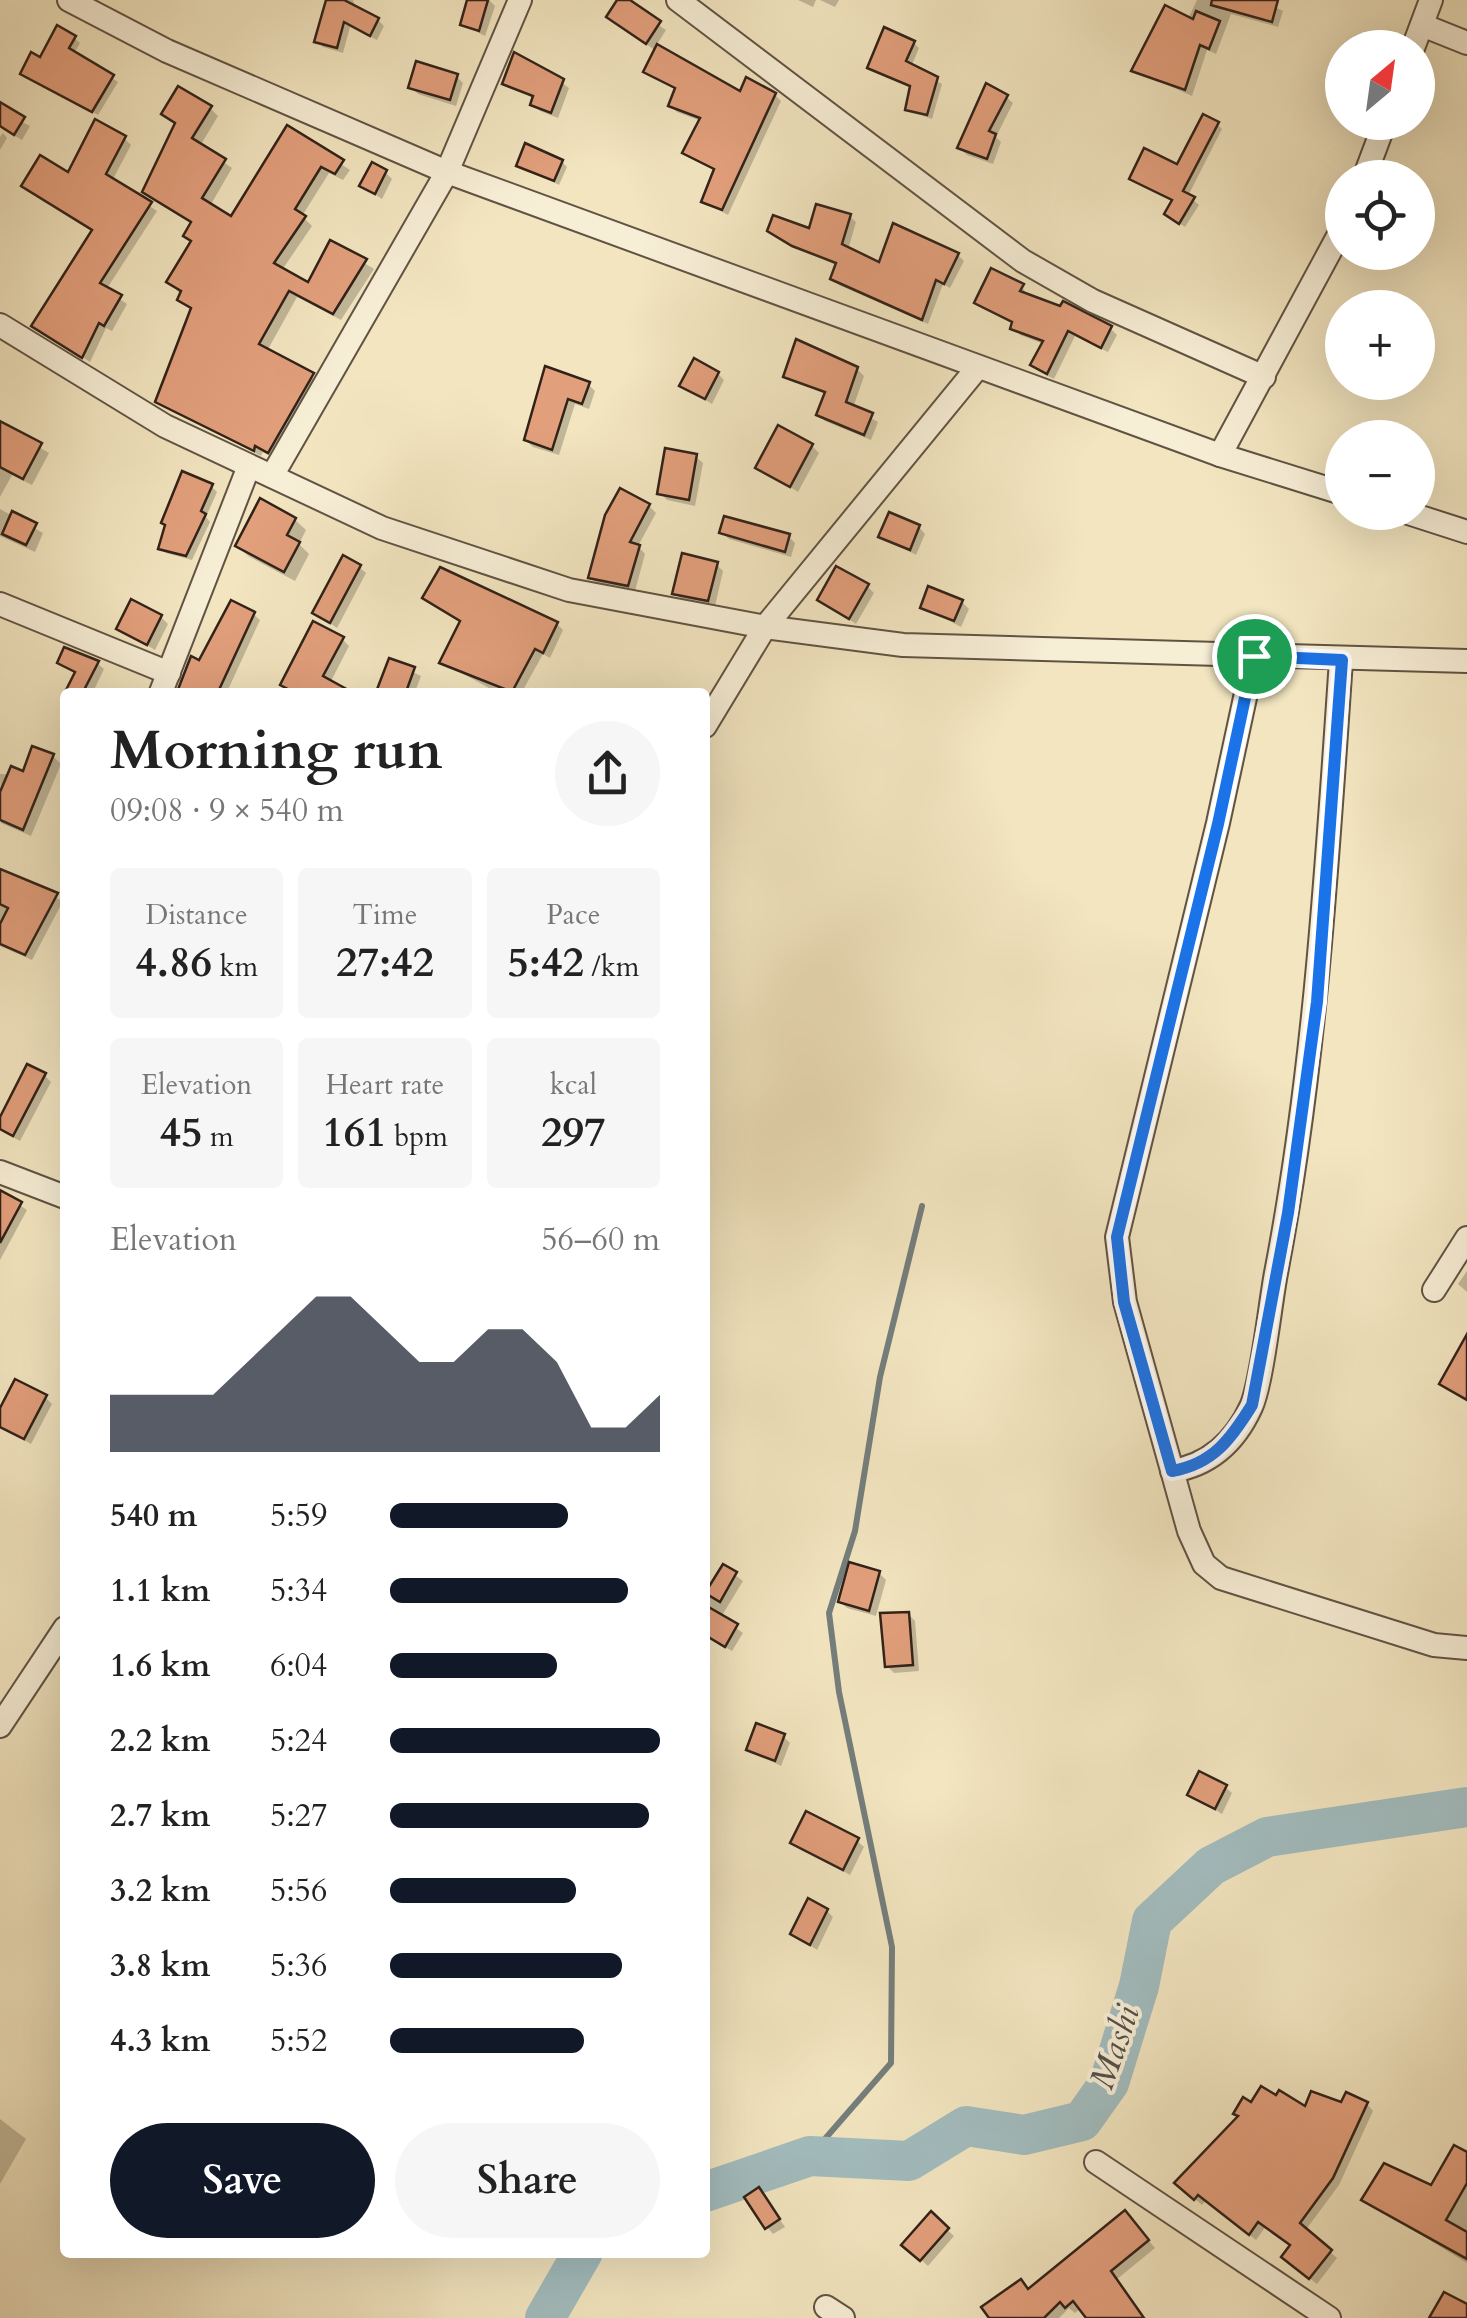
<!DOCTYPE html>
<html lang="en">
<head>
<meta charset="utf-8">
<style>
  body { margin:0; font-family:Cardo,serif; background:#f6f6f6; color:#222; height:100vh; display:flex; flex-direction:column; font-size:38px; white-space:nowrap }
  * { box-sizing:border-box; margin:0 }
  p { font-size:32px; color:#767676 }
  .icon { flex:none; width:55px; height:55px; fill:none; stroke:currentColor; stroke-width:2; stroke-linecap:round; stroke-linejoin:round }
  .map { position:relative; flex:1; overflow:hidden }
  .details { position:absolute; left:60px; top:688px; width:650px; height:1570px; display:flex; flex-direction:column; background:#fff; border-radius:10px; box-shadow:0 10px 40px #0002 }
  .details>* { flex:none }
  .needle { width:65px; rotate:29deg }
  .controls { position:absolute; left:1325px; top:30px; display:grid; gap:20px }
  .controls a { display:grid; place-items:center; width:110px; height:110px; border-radius:50%; background:#fff; box-shadow:0 10px 40px #0002; font-size:50px }
  .pin { position:absolute; display:grid; place-items:center; width:85px; height:85px; color:#fff; margin:-42px; border:5px solid #fff; border-radius:50%; box-shadow:0 2px 10px #0007 }
  .round { display:grid; place-items:center; flex:none; width:105px; height:105px; border-radius:52px; background:#f6f6f6 }
  .head { display:flex; align-items:center; justify-content:space-between; height:170px; padding:0 50px }
  h1 { font-size:55px; font-weight:600; line-height:75px }
  .figures { display:grid; grid-template-columns:repeat(3,1fr); gap:15px; height:170px; padding:10px 50px }
  .figures div { display:grid; align-content:center; border-radius:10px; background:#f6f6f6; text-align:center }
  .figures b { font-size:42px; font-weight:600 }
  .figures small { font-size:28px; font-weight:400 }
  .figures p { font-size:28px }
  .chart { height:280px; padding:20px 50px }
  .chart p { display:flex; justify-content:space-between }
  .chart svg { width:100%; height:180px; margin-top:10px; fill:#111827; opacity:.7 }
  .primary-button { display:flex; gap:20px; margin-top:auto; padding:20px 50px }
  .primary-button a { flex:1; height:115px; border-radius:60px; background:#111827; color:#fff; font-size:40px; font-weight:600; line-height:115px; text-align:center }
  .primary-button a+a { background:#f6f6f6; color:#222 }
  ul { padding:0 50px; list-style:none; font-size:32px }
  li { display:grid; grid-template-columns:160px 120px 1fr; align-items:center; height:75px }
  li i { height:25px; border-radius:12px; background:#111827 }
  .map>svg:first-child { display:block }
  .shadow { fill:#0003 }
  .lines { fill:none; stroke-linecap:round; stroke-linejoin:round }
  .stream { stroke:#757e7c; stroke-width:6 }
  .river { stroke:#a2bcbe; stroke-width:40 }
  .building { fill:#e29f7c; stroke:#312219; stroke-width:2.5 }
  .minor-casing { stroke:#615343; stroke-width:26 }
  .minor { stroke:#f7eed6; stroke-width:22 }
  .route-casing { stroke:#fff; stroke-width:20 }
  .route { stroke:#1a73e8; stroke-width:12 }
  .labels { text-anchor:middle; stroke-width:8; stroke-linejoin:round; paint-order:stroke }
  .water-label { font-size:35px; font-style:italic; fill:#53504b; stroke:#f7eed6 }
</style>
</head>
<body>
<div class="map">
<svg width="1467" height="2318" viewBox="0 0 1467 2318">
  <rect width="100%" height="100%" fill="#f2e5c0"/>
  <filter id="stains"><feTurbulence type="fractalNoise" baseFrequency=".002" numOctaves="4"/><feColorMatrix values="0 0 0 0 .2 0 0 0 0 .09 0 0 0 0 .02 0 0 0 .5 -.17"/></filter>
  <radialGradient id="worn" r=".72"><stop offset=".6" stop-color="#630" stop-opacity="0"/><stop offset="1" stop-color="#630" stop-opacity=".3"/></radialGradient>
  <g class="shadow">
    <polygon points="329,0 353,0 356,9 378,20 384,26 377,40 350,27 343,53 323,47 317,41"/>
    <polygon points="470,0 489,0 495,6 485,36 462,24"/>
    <polygon points="620,0 666,30 656,46 741,94 775,95 781,101 728,215 704,202 716,171 685,152 701,121 677,112 671,106 676,90 646,71 656,51 616,23"/>
    <polygon points="798,0 816,0 813,7"/>
    <polygon points="820,0 839,0 835,7"/>
    <polygon points="1197,0 1260,0 1283,11 1278,27 1231,14 1216,54 1207,50 1192,96 1134,70 1188,19"/>
    <polygon points="74,38 80,43 74,53 118,82 98,115 23,73"/>
    <polygon points="914,43 919,48 911,67 942,84 932,119 908,110 912,88 870,67"/>
    <polygon points="516,55 540,65 569,88 558,118 540,111 533,105 535,99 505,83"/>
    <polygon points="456,76 463,83 456,106 418,94 411,87"/>
    <polygon points="1006,97 1013,103 996,137 1001,142 993,164 967,155 960,148"/>
    <polygon points="210,108 218,116 200,146 232,168 210,206 232,219 288,129 350,170 343,180 329,173 302,216 312,226 282,270 309,285 332,243 374,269 341,320 297,297 267,351 320,383 276,459 263,452 261,456 158,402 193,310 170,282 193,242 193,224 145,191 177,125 164,114"/>
    <polygon points="0,110 30,126 22,140 0,127"/>
    <polygon points="1217,124 1222,129 1188,196 1199,205 1185,227 1172,219 1174,202 1132,179 1178,167"/>
    <polygon points="3,133 7,138 0,150 0,137"/>
    <polygon points="124,138 131,145 112,181 157,211 106,290 127,304 112,331 106,328 90,362 34,326 94,231 24,186 69,176"/>
    <polygon points="562,162 567,167 559,185 519,165"/>
    <polygon points="385,172 392,179 382,199 362,186"/>
    <polygon points="849,216 856,222 848,250 881,266 958,255 964,261 950,288 943,284 928,324 839,285 833,278 838,266 777,236 811,232"/>
    <polygon points="1022,286 1027,296 1110,328 1117,335 1108,352 1075,336 1054,379 1040,372 1034,365 1044,344 1020,335 1014,324 977,303"/>
    <polygon points="857,369 864,376 853,408 878,422 871,440 825,421 819,415 827,395 786,376"/>
    <polygon points="718,374 724,380 712,404 682,385"/>
    <polygon points="588,384 595,391 589,409 575,404 559,455 533,447 526,440 543,390"/>
    <polygon points="0,424 49,453 32,485 12,475 0,497"/>
    <polygon points="812,446 819,453 798,492 759,467"/>
    <polygon points="696,457 703,463 695,506 667,500 660,493"/>
    <polygon points="211,486 217,492 206,517 210,522 192,560 166,553 161,548"/>
    <polygon points="649,506 656,513 638,546 645,554 635,591 597,584 590,577"/>
    <polygon points="0,509 43,533 35,552 0,536"/>
    <polygon points="295,520 306,530 299,544 309,554 295,581 248,556 238,546"/>
    <polygon points="919,527 925,534 916,555 881,536"/>
    <polygon points="722,533 788,536 795,543 791,557 729,539"/>
    <polygon points="717,565 723,571 715,606 682,600 675,593"/>
    <polygon points="359,567 366,573 337,628 315,613"/>
    <polygon points="867,586 874,593 856,624 820,600"/>
    <polygon points="425,598 557,624 563,630 550,658 543,654 522,692 496,692 442,662 462,622"/>
    <polygon points="962,602 969,609 961,627 923,607"/>
    <polygon points="253,614 260,620 227,692 179,692 192,659 200,663"/>
    <polygon points="161,617 168,624 155,650 119,628"/>
    <polygon points="342,639 349,646 330,683 347,692 292,692 283,685"/>
    <polygon points="390,661 421,676 415,692 379,692"/>
    <polygon points="60,662 97,663 104,669 93,692 68,692 77,674"/>
    <polygon points="53,756 61,764 31,836 1,823 0,774 25,775"/>
    <polygon points="0,873 63,901 32,960 0,946"/>
    <polygon points="44,1075 51,1082 20,1141 5,1133 0,1122"/>
    <polygon points="0,1192 27,1210 0,1260"/>
    <polygon points="1467,1271 1467,1292 1458,1284"/>
    <polygon points="45,1397 52,1404 31,1444 0,1427 0,1413"/>
    <polygon points="724,1567 743,1581 721,1617 743,1633 732,1651 705,1635 705,1599"/>
    <polygon points="879,1573 886,1580 876,1616 847,1608 840,1602"/>
    <polygon points="908,1614 915,1621 919,1671 894,1673 887,1666"/>
    <polygon points="783,1736 790,1743 781,1766 749,1750"/>
    <polygon points="1225,1787 1232,1793 1222,1814 1190,1794"/>
    <polygon points="857,1841 864,1847 850,1875 793,1843"/>
    <polygon points="827,1911 833,1917 817,1950 793,1934"/>
    <polygon points="1367,2104 1373,2111 1339,2185 1305,2231 1337,2258 1317,2284 1290,2263 1292,2246 1266,2226 1256,2240 1206,2200 1202,2205 1184,2189 1252,2105 1307,2109"/>
    <polygon points="0,2119 26,2139 0,2184"/>
    <polygon points="1467,2155 1467,2263 1364,2200 1432,2188"/>
    <polygon points="759,2190 785,2227 773,2234 767,2227"/>
    <polygon points="931,2215 954,2236 928,2266 905,2245"/>
    <polygon points="1132,2221 1155,2248 1116,2280 1144,2318 1089,2318 1081,2308 1075,2313 1069,2308 1059,2318 992,2318"/>
  </g>
  <g class="lines">
    <polyline class="stream" points="810,2156 891,2063 892,1947 839,1692 829,1613 855,1531 880,1377 922,1206"/>
    <g class="river">
      <polyline points="705,2192 810,2156 909,2161 966,2126 1024,2135 1082,2121 1109,2083 1139,1986 1152,1921 1211,1866 1267,1837 1467,1807"/>
      <polyline points="545,2318 583,2252"/>
    </g>
  </g>
  <g class="building">
    <polygon points="326,0 344,0 379,18 370,36 344,22 337,48 314,42"/>
    <polygon points="467,0 488,0 479,31 460,25"/>
    <polygon points="617,0 630,0 661,21 646,44 606,17"/>
    <polygon points="1212,0 1278,0 1272,22 1211,5"/>
    <polygon points="1165,5 1193,19 1196,11 1220,21 1209,49 1200,45 1185,90 1131,71"/>
    <polygon points="57,25 76,36 69,48 114,75 92,112 20,74 31,52 40,57"/>
    <polygon points="884,27 915,41 906,61 938,77 927,115 905,110 910,86 867,68"/>
    <polygon points="657,44 740,91 746,77 776,93 722,210 701,202 714,169 682,153 700,118 668,106 675,88 643,72"/>
    <polygon points="514,52 564,79 551,113 530,105 533,96 502,84"/>
    <polygon points="416,61 458,74 450,100 408,88"/>
    <polygon points="986,83 1008,95 989,131 996,134 987,159 957,148"/>
    <polygon points="178,86 212,106 192,138 226,159 202,198 231,216 287,125 344,160 335,174 321,167 295,209 306,216 274,263 308,282 330,240 367,259 333,314 289,291 259,344 314,373 268,453 255,446 254,451 155,402 191,308 177,300 181,291 166,282 191,241 183,236 191,222 142,192 175,123 161,114"/>
    <polygon points="0,102 25,117 14,135 0,126"/>
    <polygon points="1203,114 1219,122 1183,191 1195,197 1179,224 1164,214 1172,200 1129,179 1144,148 1177,164"/>
    <polygon points="95,119 126,136 106,174 152,202 100,283 122,295 104,326 99,323 82,358 31,326 92,230 21,186 40,155 68,172"/>
    <polygon points="525,143 563,160 554,181 516,166"/>
    <polygon points="372,162 387,170 375,194 359,186"/>
    <polygon points="816,204 851,214 842,244 879,262 893,223 959,253 944,284 936,280 922,320 830,279 836,263 792,246 767,231 773,215 809,228"/>
    <polygon points="991,268 1024,284 1020,291 1060,306 1063,301 1112,326 1101,348 1068,331 1047,374 1030,365 1043,341 1010,329 1012,322 974,303"/>
    <polygon points="796,339 858,367 846,402 873,413 864,435 816,415 825,392 783,377"/>
    <polygon points="694,358 719,372 705,399 679,386"/>
    <polygon points="545,366 590,382 582,404 568,399 552,450 524,440"/>
    <polygon points="0,421 42,443 23,479 0,467"/>
    <polygon points="778,425 813,444 790,487 755,468"/>
    <polygon points="665,448 697,454 689,500 657,494"/>
    <polygon points="182,471 213,484 201,511 206,514 186,556 158,549 165,525 161,523"/>
    <polygon points="620,488 650,504 630,542 640,545 628,586 588,578 605,515"/>
    <polygon points="260,498 296,518 287,535 300,542 284,572 235,546"/>
    <polygon points="12,511 37,523 26,545 2,534"/>
    <polygon points="889,512 920,525 910,550 878,537"/>
    <polygon points="724,516 790,534 785,552 719,533"/>
    <polygon points="682,553 718,562 708,601 672,594"/>
    <polygon points="343,555 361,565 330,623 312,613"/>
    <polygon points="836,566 869,584 849,619 817,600"/>
    <polygon points="440,567 558,622 543,653 535,649 512,692 439,663 460,621 422,598"/>
    <polygon points="928,586 963,600 954,621 920,608"/>
    <polygon points="131,599 162,615 147,645 116,629"/>
    <polygon points="231,600 255,612 218,692 177,692 191,656 199,660"/>
    <polygon points="313,621 344,637 323,676 352,692 294,692 280,685"/>
    <polygon points="64,647 99,661 83,692 65,692 75,672 57,663"/>
    <polygon points="389,658 415,667 406,692 376,692"/>
    <polygon points="32,746 54,754 23,830 0,820 0,792 11,766 23,771"/>
    <polygon points="0,869 58,893 25,955 0,944 0,924 8,908 0,904"/>
    <polygon points="27,1064 46,1073 13,1136 0,1129 0,1117"/>
    <polygon points="0,1190 22,1202 0,1243"/>
    <polygon points="1467,1334 1467,1400 1439,1384"/>
    <polygon points="15,1379 47,1395 24,1439 0,1427 0,1408"/>
    <polygon points="849,1562 880,1571 869,1611 838,1602"/>
    <polygon points="723,1564 737,1572 720,1602 705,1593"/>
    <polygon points="705,1605 738,1624 725,1647 705,1635"/>
    <polygon points="909,1612 913,1665 885,1667 880,1613"/>
    <polygon points="756,1723 785,1734 775,1761 746,1750"/>
    <polygon points="1199,1771 1227,1785 1215,1809 1187,1795"/>
    <polygon points="806,1811 859,1838 843,1870 790,1843"/>
    <polygon points="808,1898 828,1909 810,1945 790,1934"/>
    <polygon points="1261,2086 1276,2095 1279,2090 1305,2106 1311,2091 1341,2102 1346,2092 1368,2102 1333,2178 1300,2223 1332,2250 1309,2279 1281,2257 1290,2245 1258,2222 1249,2235 1198,2195 1194,2200 1174,2183 1238,2116 1233,2114 1243,2097 1251,2102"/>
    <polygon points="1454,2145 1467,2152 1467,2183 1446,2220 1467,2232 1467,2259 1361,2200 1384,2163 1431,2185"/>
    <polygon points="759,2187 780,2219 765,2229 744,2197"/>
    <polygon points="1125,2210 1149,2240 1111,2271 1144,2318 1086,2318 1073,2301 1065,2308 1060,2302 1044,2318 989,2318 981,2307 1021,2279 1028,2289"/>
    <polygon points="931,2211 949,2228 920,2261 901,2245"/>
    <polygon points="1444,2292 1467,2304 1467,2318 1429,2318"/>
  </g>
  <g class="lines">
    <g class="minor-casing">
      <g id="minor">
        <polyline points="69,0 167,51 447,172 1220,455 1342,493"/>
        <polyline points="678,0 1023,261 1093,301 1264,377"/>
        <polyline points="1422,25 1467,43"/>
        <polyline points="1413,48 1431,0"/>
        <polyline points="1364,178 1385,122"/>
        <polyline points="0,325 165,426 382,528 569,590 765,627 903,645 1467,661"/>
        <polyline points="1220,455 1342,229"/>
        <polyline points="272,476 447,172 520,0"/>
        <polyline points="1405,512 1467,532"/>
        <polyline points="0,604 169,673"/>
        <polyline points="1254,656 1218,823 1117,1237 1125,1302 1189,1531 1204,1564 1221,1578 1434,1645 1467,1648"/>
        <polyline points="161,692 249,466"/>
        <polyline points="705,726 765,627 978,367"/>
        <polyline points="0,1172 65,1197"/>
        <polyline points="1434,1290 1467,1238"/>
        <path d="M1172 1471C1209 1465 1235 1442 1251 1407 1262 1383 1270 1305 1276 1273 1315 1070 1327 865 1341 660"/>
        <polyline points="0,1726 65,1628"/>
        <polyline points="1096,2162 1329,2318"/>
        <polyline points="826,2307 843,2318"/>
      </g>
    </g>
    <use href="#minor" class="minor"/>
  </g>
  <g class="lines">
    <g class="route-casing">
      <path id="route" d="M1254 656 1342 660 1317 1002 1288 1213 1252 1405C1231 1439 1213 1464 1172 1471L1124 1302 1117 1237 1218 824Z"/>
    </g>
    <use href="#route" class="route"/>
  </g>
  <g class="labels">
    <g class="water-label">
      <text transform="translate(1114 2047) rotate(-71)" y="12">Mashi</text>
    </g>
  </g>
  <rect width="100%" height="100%" filter="url(#stains)"/>
  <rect width="100%" height="100%" fill="url(#worn)"/>
</svg>
<div class="controls">
<a><svg class="needle" viewBox="-14 -14 28 28"><path d="M0-13l5 13h-10z" fill="#e53935"/><path d="M0 13l5-13h-10z" fill="#767676"/></svg></a>
<a><svg class="icon" aria-label="locate" viewBox="0 0 24 24"><circle cx="12" cy="12" r="6"/><path d="M12 2v4M12 18v4M2 12h4M18 12h4"/></svg></a>
<a>+</a>
<a>−</a>
</div>
<div class="pin" style="left:1254px;top:656px;background:#1e9e55"><svg class="icon" aria-label="arrive" viewBox="0 0 24 24"><path d="M6 21V4h12l-3 4 3 4H6"/></svg></div>
<section class="details">
<div class="head"><div><h1>Morning run</h1><p>09:08 · 9 × 540 m</p></div><a class="round"><svg class="icon" aria-label="share" viewBox="0 0 24 24"><path d="M12 15V3M7 8l5-5 5 5M5 13v7h14v-7"/></svg></a></div>
<div class="figures">
<div><p>Distance</p><b>4.86<small> km</small></b></div>
<div><p>Time</p><b>27:42</b></div>
<div><p>Pace</p><b>5:42<small> /km</small></b></div>
</div>
<div class="figures">
<div><p>Elevation</p><b>45<small> m</small></b></div>
<div><p>Heart rate</p><b>161<small> bpm</small></b></div>
<div><p>kcal</p><b>297</b></div>
</div>
<div class="chart"><p><span>Elevation</span>56–60 m</p>
<svg viewBox="0 0 160 44" preserveAspectRatio="none"><path d="M0 44V30L10 30L20 30L30 30L40 22L50 14L60 6L70 6L80 14L90 22L100 22L110 14L120 14L130 22L140 38L150 38L160 30V44z"/></svg>
</div>
<ul>
<li><b>540 m</b>5:59<i style="width:66%"></i></li>
<li><b>1.1 km</b>5:34<i style="width:88%"></i></li>
<li><b>1.6 km</b>6:04<i style="width:62%"></i></li>
<li><b>2.2 km</b>5:24<i style="width:100%"></i></li>
<li><b>2.7 km</b>5:27<i style="width:96%"></i></li>
<li><b>3.2 km</b>5:56<i style="width:69%"></i></li>
<li><b>3.8 km</b>5:36<i style="width:86%"></i></li>
<li><b>4.3 km</b>5:52<i style="width:72%"></i></li>
</ul>
<div class="primary-button"><a>Save</a><a>Share</a></div>
</section>
</div>
</body>
</html>
